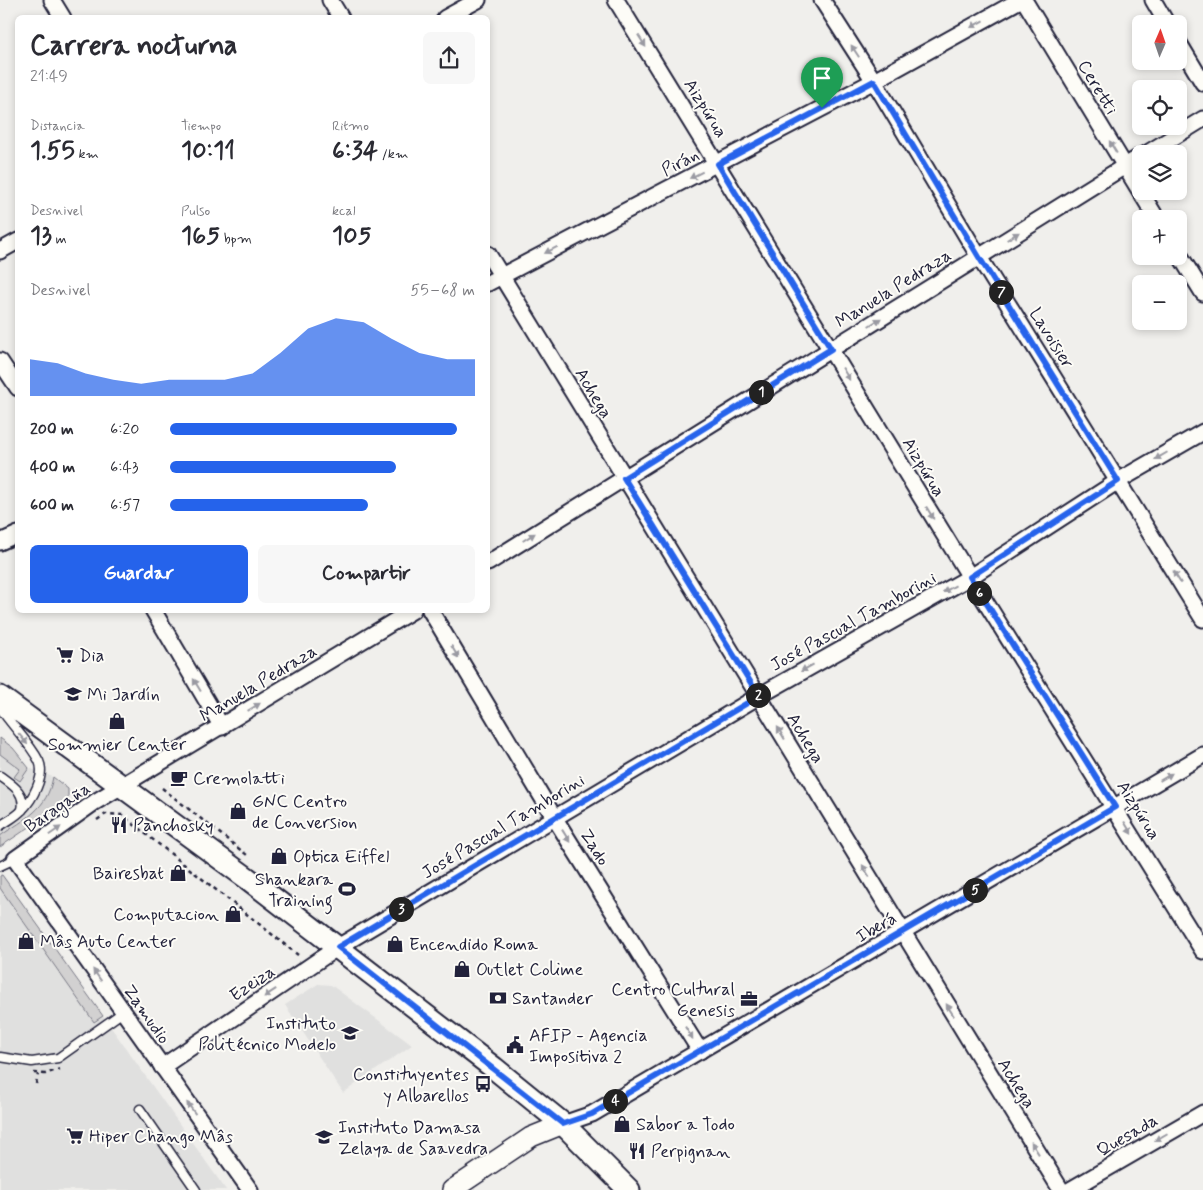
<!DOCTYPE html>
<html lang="es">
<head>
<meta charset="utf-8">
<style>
  body { margin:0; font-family:Mynerve,sans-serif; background:#f7f7f7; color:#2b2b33; height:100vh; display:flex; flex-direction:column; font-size:19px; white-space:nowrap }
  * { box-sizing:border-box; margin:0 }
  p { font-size:16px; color:#7c7c81 }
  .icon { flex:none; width:28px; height:28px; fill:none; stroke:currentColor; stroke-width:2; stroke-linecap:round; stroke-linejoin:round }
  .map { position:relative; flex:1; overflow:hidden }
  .details { position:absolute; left:15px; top:15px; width:475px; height:598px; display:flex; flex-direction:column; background:#fff; border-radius:8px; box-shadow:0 2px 8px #0003 }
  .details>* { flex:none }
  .needle { width:32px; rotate:2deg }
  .tools { position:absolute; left:1132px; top:15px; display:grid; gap:10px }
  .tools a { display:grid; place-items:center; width:55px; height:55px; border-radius:8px; background:#fff; box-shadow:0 2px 8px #0003; font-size:25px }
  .pin { position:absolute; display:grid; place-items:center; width:42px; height:42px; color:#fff; margin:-51px -21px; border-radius:50% 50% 50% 0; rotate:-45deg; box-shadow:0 0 5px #0007 }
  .pin .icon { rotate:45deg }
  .km { position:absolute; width:25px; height:25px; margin:-12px; border-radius:50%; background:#222; color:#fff; font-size:14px; line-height:25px; text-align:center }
  .round { display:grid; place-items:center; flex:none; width:52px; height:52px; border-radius:8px; background:#f7f7f7 }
  .headline { display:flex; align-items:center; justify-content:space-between; height:85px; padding:0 15px }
  h1 { font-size:28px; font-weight:800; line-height:38px }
  .metrics { display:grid; grid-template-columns:repeat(3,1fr); gap:8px; height:85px; padding:5px 15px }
  .metrics div { display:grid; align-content:center }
  .metrics b { font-size:25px; font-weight:800 }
  .metrics small { font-size:14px; font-weight:400 }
  .metrics p { font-size:14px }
  .chart { height:140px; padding:10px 15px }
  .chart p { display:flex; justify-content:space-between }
  .chart svg { width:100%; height:90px; margin-top:5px; fill:#2563eb; opacity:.7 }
  .button { display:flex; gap:10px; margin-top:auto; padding:10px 15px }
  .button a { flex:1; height:58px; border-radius:8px; background:#2563eb; color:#fff; font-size:20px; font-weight:800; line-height:58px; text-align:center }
  .button a+a { background:#f7f7f7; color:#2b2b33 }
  ul { padding:0 15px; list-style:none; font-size:16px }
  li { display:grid; grid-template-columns:80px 60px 1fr; align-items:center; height:38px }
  li i { height:12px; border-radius:6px; background:#2563eb }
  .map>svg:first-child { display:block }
  .built { fill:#e0e0df }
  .green { fill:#d2d1d1; stroke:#7a7a86 }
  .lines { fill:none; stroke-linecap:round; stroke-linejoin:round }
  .service-casing { stroke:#22223b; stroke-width:11 }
  .minor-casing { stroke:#22223b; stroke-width:19 }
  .tertiary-casing { stroke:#22223b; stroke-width:22 }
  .secondary-casing { stroke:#22223b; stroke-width:25 }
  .path { stroke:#22223b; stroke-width:2.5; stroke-dasharray:4 4; stroke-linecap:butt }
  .service { stroke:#fdfcf7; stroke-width:8 }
  .minor { stroke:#fdfcf7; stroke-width:15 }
  .tertiary { stroke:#fdfcf7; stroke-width:19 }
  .secondary { stroke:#fdfcf7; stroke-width:21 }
  .oneway { fill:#9a9aa2 }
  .route-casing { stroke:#fff; stroke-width:10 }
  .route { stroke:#2563eb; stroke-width:6 }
  .labels { text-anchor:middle; stroke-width:4; stroke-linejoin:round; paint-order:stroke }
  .street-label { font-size:18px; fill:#22223b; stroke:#fdfcf7 }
  .poi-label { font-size:18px; fill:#22223b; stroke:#fdfcf7; text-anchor:start }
</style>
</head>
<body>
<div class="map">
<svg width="1203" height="1190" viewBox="0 0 1203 1190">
  <rect width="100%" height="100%" fill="#f0efec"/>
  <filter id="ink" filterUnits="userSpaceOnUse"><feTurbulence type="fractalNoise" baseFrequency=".02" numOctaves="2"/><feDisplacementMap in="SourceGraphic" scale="10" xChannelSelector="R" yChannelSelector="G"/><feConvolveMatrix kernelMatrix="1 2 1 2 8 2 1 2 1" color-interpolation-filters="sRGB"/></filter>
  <g filter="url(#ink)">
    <g class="built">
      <polygon points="0,738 13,748 29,768 53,777 68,789 68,801 0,847"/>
      <polygon points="0,871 103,1016 226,1190 0,1190"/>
      <polygon points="318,984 331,985 412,1045 343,1093 285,1005"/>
    </g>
    <g class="green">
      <polygon points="0,738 13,748 29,768 20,781 14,777 20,769 0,754"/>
      <path d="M53 777 68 789V801L0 847V836C26 818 47 810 53 777Z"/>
      <polygon points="2,875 103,1016 94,1022 0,888 0,876"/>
    </g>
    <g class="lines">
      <g class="service-casing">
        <g id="service">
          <path d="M0 708C12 726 29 742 39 761 46 776 32 800 22 810 16 817 7 821 0 826"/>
          <path d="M0 776C12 785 26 792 22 810"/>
          <polyline points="0,866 15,859"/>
          <polyline points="0,1057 32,1062 58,1058 123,1012"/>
          <polyline points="140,1109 196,1190"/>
        </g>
      </g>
      <g class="minor-casing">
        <g id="minor">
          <polyline points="52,0 63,18"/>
          <polyline points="330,0 341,18"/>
          <polyline points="616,0 970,577 1203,951"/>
          <polyline points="822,0 874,81 979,257 1203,619"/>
          <polyline points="1024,0 1157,219"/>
          <polyline points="1153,0 1167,24"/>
          <polyline points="445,18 478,0"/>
          <polyline points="1179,43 1203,83"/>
          <polyline points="1146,154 1203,119"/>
          <polyline points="0,251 18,241"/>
          <polyline points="488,254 1061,1190"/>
          <polyline points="1179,254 1203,293"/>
          <polyline points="488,283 874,81 1020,0"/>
          <polyline points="0,361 18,388"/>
          <polyline points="0,542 18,534"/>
          <polyline points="488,563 1141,156"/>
          <polyline points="153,610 222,727"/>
          <polyline points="430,610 554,817 700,1051"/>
          <polyline points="162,1067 338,947 759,696 970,577 1118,481 1203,432"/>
          <polyline points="563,1124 592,1114 1203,755"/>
          <polyline points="250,1190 15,859 95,802 413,610"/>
          <polyline points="1070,1190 1203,1113"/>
        </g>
      </g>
      <g class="tertiary-casing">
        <polyline id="tertiary" points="452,1190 531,1137 563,1124"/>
      </g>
      <g class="secondary-casing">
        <polyline id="secondary" points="0,697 247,878 494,1068 563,1124 629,1190"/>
      </g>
      <g class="path">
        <polyline points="162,788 247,855"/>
        <polyline points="97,820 106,814 122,815 298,955"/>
        <polyline points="34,1073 45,1074 60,1069"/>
        <polyline points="36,1084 38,1074"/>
      </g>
      <use href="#service" class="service"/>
      <use href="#minor" class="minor"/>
      <use href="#tertiary" class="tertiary"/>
      <use href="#secondary" class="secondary"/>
    </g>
    <defs><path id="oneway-solid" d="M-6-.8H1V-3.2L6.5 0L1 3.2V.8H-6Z" transform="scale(1.25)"/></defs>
    <g class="oneway">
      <use href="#oneway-solid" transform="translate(977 24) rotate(151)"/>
      <use href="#oneway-solid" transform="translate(642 41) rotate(58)"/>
      <use href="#oneway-solid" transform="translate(855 51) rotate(-123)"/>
      <use href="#oneway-solid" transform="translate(1113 147) rotate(-121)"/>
      <use href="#oneway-solid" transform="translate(696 175) rotate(153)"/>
      <use href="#oneway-solid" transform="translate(1013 236) rotate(-32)"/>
      <use href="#oneway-solid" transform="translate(551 250) rotate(153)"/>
      <use href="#oneway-solid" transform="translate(875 322) rotate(-32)"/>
      <use href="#oneway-solid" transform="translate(846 374) rotate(59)"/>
      <use href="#oneway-solid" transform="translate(1161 456) rotate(150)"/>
      <use href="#oneway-solid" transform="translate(930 513) rotate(59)"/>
      <use href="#oneway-solid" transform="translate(529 537) rotate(-32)"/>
      <use href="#oneway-solid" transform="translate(1177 577) rotate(-122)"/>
      <use href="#oneway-solid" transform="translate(949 589) rotate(151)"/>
      <use href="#oneway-solid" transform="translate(455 652) rotate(59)"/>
      <use href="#oneway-solid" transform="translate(807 668) rotate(151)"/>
      <use href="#oneway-solid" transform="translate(197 685) rotate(-121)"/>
      <use href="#oneway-solid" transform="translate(254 707) rotate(-31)"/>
      <use href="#oneway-solid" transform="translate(781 733) rotate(-121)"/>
      <use href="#oneway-solid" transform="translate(23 739) rotate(51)"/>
      <use href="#oneway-solid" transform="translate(1166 777) rotate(-31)"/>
      <use href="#oneway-solid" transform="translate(1128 828) rotate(59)"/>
      <use href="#oneway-solid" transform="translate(55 831) rotate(-35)"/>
      <use href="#oneway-solid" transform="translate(566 836) rotate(58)"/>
      <use href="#oneway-solid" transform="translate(866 871) rotate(-121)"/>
      <use href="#oneway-solid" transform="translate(97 975) rotate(-125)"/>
      <use href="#oneway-solid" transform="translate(270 993) rotate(146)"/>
      <use href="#oneway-solid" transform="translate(950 1010) rotate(-122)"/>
      <use href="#oneway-solid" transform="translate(689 1033) rotate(58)"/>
      <use href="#oneway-solid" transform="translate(191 1108) rotate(-126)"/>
      <use href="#oneway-solid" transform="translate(1161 1137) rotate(150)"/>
      <use href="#oneway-solid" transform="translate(1035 1148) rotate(-122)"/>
    </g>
  </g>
  <g class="lines" filter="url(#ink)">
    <g class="route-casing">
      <polygon id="route" points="874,81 979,257 1118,481 970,577 1115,807 592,1114 563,1124 338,947 759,696 624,478 831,349 718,164"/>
    </g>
    <use href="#route" class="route"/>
  </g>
  <defs>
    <g id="supermarket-bare" transform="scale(1.35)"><path d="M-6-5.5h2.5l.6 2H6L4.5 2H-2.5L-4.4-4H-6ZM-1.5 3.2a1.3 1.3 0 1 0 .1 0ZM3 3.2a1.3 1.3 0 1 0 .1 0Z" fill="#22223b" stroke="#fdfcf7" stroke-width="2.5" paint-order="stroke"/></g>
    <g id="school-bare" transform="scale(1.35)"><path d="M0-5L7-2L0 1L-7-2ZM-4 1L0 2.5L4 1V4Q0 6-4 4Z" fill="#22223b" stroke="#fdfcf7" stroke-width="2.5" paint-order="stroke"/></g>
    <g id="shop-bare" transform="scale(1.35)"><path d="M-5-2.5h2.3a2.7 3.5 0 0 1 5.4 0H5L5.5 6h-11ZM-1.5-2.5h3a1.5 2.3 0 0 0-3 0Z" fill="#22223b" stroke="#fdfcf7" stroke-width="2.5" paint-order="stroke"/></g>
    <g id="cafe-bare" transform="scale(1.35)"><path d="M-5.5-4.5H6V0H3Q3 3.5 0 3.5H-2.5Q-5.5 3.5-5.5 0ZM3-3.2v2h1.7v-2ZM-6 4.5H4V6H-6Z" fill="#22223b" stroke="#fdfcf7" stroke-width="2.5" paint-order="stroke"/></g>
    <g id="restaurant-bare" transform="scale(1.35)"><path d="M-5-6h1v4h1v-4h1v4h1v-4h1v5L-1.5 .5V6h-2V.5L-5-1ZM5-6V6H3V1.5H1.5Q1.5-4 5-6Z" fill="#22223b" stroke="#fdfcf7" stroke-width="2.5" paint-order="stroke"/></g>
    <g id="stadium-bare" transform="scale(1.35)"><path d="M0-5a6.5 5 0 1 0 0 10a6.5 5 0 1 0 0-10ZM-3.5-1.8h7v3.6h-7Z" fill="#22223b" stroke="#fdfcf7" stroke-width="2.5" paint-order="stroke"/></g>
    <g id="bank-bare" transform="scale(1.35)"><path d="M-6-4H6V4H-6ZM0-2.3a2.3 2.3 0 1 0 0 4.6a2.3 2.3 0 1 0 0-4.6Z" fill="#22223b" stroke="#fdfcf7" stroke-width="2.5" paint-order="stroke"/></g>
    <g id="office-bare" transform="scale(1.35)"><path d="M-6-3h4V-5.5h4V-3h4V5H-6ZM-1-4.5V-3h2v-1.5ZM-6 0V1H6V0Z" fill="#22223b" stroke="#fdfcf7" stroke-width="2.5" paint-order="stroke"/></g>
    <g id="civic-bare" transform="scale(1.35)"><path d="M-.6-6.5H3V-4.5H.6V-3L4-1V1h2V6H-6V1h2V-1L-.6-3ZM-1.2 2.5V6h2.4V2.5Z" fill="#22223b" stroke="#fdfcf7" stroke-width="2.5" paint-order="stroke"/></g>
    <g id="bus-bare" transform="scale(1.35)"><path d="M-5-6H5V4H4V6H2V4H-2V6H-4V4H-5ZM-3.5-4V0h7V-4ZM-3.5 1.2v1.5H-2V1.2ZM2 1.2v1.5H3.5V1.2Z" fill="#22223b" stroke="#fdfcf7" stroke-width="2.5" paint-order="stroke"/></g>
  </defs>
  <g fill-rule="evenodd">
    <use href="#supermarket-bare" x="65" y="655"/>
    <use href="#school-bare" x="73" y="694"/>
    <use href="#shop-bare" x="117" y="721"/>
    <use href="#cafe-bare" x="179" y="778"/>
    <use href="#shop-bare" x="238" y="811"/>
    <use href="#restaurant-bare" x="119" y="825"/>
    <use href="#shop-bare" x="279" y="856"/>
    <use href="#shop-bare" x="178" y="873"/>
    <use href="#stadium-bare" x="347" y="889"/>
    <use href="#shop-bare" x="233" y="914"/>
    <use href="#shop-bare" x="26" y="941"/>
    <use href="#shop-bare" x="395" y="944"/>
    <use href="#shop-bare" x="462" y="969"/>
    <use href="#bank-bare" x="498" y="998"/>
    <use href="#office-bare" x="749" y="999"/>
    <use href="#school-bare" x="350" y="1033"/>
    <use href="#civic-bare" x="515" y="1045"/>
    <use href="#bus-bare" x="483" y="1084"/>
    <use href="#shop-bare" x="622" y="1124"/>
    <use href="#supermarket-bare" x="75" y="1136"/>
    <use href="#school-bare" x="324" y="1137"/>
    <use href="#restaurant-bare" x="637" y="1151"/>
  </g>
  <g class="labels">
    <g class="street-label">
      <text transform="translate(1098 87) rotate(59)" y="6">Ceretti</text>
      <text transform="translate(706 108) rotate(58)" y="6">Aizpúrua</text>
      <text transform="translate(680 162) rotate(-27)" y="6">Pirán</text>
      <text transform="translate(893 288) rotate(-32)" y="6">Manuela Pedraza</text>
      <text transform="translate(1052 338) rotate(58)" y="6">Lavoisier</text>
      <text transform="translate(594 393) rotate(59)" y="6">Achega</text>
      <text transform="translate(924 467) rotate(59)" y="6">Aizpúrua</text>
      <text transform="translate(853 621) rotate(-29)" y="6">José Pascual Tamborini</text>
      <text transform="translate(258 683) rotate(-31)" y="6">Manuela Pedraza</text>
      <text transform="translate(806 738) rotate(59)" y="6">Achega</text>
      <text transform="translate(57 807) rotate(-34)" y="6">Baragaña</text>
      <text transform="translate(1139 810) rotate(58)" y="6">Aizpúrua</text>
      <text transform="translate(503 826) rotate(-31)" y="6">José Pascual Tamborini</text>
      <text transform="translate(595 847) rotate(58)" y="6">Zado</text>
      <text transform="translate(876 927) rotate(-30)" y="6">Iberá</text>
      <text transform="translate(252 983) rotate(-34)" y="6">Ezeiza</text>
      <text transform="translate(147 1014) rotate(55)" y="6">Zamudio</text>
      <text transform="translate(1017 1083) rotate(58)" y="6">Achega</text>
      <text transform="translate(1127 1135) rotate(-30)" y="6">Quesada</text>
    </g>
    <g class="poi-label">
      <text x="79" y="661">Dia</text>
      <text x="87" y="700">Mi Jardín</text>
      <text x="117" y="750" text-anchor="middle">Sommier Center</text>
      <text x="193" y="784">Cremolatti</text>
      <text x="252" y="807">GNC Centro<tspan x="252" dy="21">de Conversion</tspan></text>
      <text x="133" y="831">Panchosky</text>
      <text x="293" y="862">Optica Eiffel</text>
      <text x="164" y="879" text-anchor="end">Bairesbat</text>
      <text x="333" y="885" text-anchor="end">Shankara<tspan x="333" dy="21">Training</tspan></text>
      <text x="219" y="920" text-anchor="end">Computacion</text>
      <text x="40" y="947">Mâs Auto Center</text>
      <text x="409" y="950">Encendido Roma</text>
      <text x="476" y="975">Outlet Colime</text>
      <text x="735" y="995" text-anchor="end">Centro Cultural<tspan x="735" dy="21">Genesis</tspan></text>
      <text x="512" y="1004">Santander</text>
      <text x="336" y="1029" text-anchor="end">Instituto<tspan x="336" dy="21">Politécnico Modelo</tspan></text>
      <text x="529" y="1041">AFIP - Agencia<tspan x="529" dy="21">Impositiva 2</tspan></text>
      <text x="469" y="1080" text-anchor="end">Constituyentes<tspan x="469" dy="21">y Albarellos</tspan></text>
      <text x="636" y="1130">Sabor a Todo</text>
      <text x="338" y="1133">Instituto Damasa<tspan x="338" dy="21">Zelaya de Saavedra</tspan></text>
      <text x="89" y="1142">Hiper Chango Mâs</text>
      <text x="651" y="1157">Perpignan</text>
    </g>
  </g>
</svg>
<div class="tools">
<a><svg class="needle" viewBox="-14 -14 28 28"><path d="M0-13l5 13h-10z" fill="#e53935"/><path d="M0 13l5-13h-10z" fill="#7c7c81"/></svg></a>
<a><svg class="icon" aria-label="locate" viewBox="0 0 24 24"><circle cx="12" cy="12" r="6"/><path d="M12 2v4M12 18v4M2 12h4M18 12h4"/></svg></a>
<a><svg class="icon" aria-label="layers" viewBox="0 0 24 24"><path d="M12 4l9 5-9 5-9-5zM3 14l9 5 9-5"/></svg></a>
<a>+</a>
<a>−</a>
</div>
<div class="pin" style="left:822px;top:108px;background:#1e9e55"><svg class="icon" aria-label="arrive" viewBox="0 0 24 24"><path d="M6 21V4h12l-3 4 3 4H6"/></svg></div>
<b class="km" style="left:761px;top:392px">1</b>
<b class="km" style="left:758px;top:695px">2</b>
<b class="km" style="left:401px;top:909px">3</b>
<b class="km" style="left:615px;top:1101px">4</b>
<b class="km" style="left:975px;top:890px">5</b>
<b class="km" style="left:979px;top:593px">6</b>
<b class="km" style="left:1001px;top:292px">7</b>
<section class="details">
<div class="headline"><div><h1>Carrera nocturna</h1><p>21:49</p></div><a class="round"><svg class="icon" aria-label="share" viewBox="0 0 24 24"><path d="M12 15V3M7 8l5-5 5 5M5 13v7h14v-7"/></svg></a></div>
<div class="metrics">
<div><p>Distancia</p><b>1.55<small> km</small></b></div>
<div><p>Tiempo</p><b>10:11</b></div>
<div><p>Ritmo</p><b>6:34<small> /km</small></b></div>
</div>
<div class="metrics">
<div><p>Desnivel</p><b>13<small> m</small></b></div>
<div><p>Pulso</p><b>165<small> bpm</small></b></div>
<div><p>kcal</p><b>105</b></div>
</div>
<div class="chart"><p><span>Desnivel</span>55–68 m</p>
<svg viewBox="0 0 160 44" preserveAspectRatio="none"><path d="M0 44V26L10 28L20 33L30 36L40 38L50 36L60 36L70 36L80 33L90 23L100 11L110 6L120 8L130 16L140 23L150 26L160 26V44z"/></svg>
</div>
<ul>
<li><b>200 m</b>6:20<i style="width:94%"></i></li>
<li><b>400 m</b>6:43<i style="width:74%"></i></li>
<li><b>600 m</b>6:57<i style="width:65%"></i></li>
</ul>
<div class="button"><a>Guardar</a><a>Compartir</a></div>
</section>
</div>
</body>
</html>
